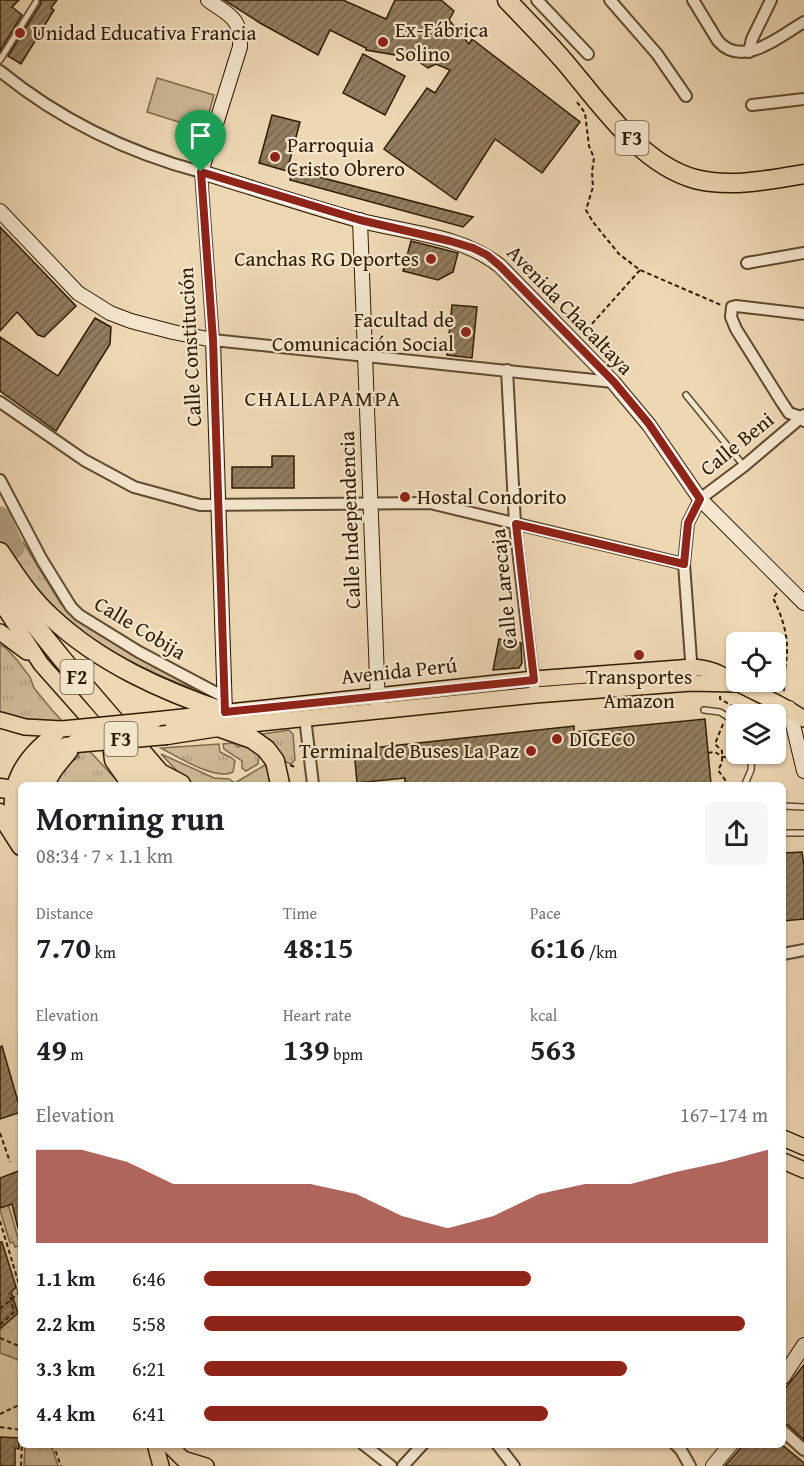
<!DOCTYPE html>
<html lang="en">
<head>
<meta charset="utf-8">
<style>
  body { margin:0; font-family:"Gentium Book Plus",serif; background:#f6f6f6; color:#202124; height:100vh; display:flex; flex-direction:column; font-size:22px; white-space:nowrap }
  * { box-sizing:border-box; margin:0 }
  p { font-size:20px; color:#757577 }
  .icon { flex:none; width:33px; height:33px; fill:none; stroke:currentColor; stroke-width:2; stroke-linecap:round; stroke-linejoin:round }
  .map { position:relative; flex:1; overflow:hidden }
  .sheet { position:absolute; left:18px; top:782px; width:768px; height:666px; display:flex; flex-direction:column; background:#fff; border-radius:9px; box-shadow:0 2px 4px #0004 }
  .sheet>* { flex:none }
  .tools { position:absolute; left:726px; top:632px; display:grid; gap:12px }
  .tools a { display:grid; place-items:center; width:60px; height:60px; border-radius:9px; background:#fff; box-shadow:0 2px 4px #0004; font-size:30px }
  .pin { position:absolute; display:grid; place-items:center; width:51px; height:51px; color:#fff; margin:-62px -26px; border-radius:50% 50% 50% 0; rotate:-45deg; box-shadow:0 0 6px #0007 }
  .pin .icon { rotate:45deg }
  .round { display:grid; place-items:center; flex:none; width:63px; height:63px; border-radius:9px; background:#f6f6f6 }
  .summary { display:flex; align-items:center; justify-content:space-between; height:102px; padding:0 18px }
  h1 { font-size:33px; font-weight:800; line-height:45px }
  .figures { display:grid; grid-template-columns:repeat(3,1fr); gap:9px; height:102px; padding:6px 18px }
  .figures div { display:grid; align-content:center }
  .figures b { font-size:30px; font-weight:800 }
  .figures small { font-size:16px; font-weight:400 }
  .figures p { font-size:16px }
  .chart { height:168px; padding:12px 18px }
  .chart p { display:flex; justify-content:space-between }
  .chart svg { width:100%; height:108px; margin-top:6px; fill:#8f2418; opacity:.7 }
  ul { padding:0 18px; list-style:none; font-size:20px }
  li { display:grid; grid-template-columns:96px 72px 1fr; align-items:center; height:45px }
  li i { height:15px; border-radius:8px; background:#8f2418 }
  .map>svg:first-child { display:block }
  .grass { fill:url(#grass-tufts); stroke:#7e6a4c; stroke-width:1.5 }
  .forest { fill:url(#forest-crowns); stroke:#7e6a4c; stroke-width:1.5 }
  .pitch { fill:#ceb896; stroke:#7e6a4c; stroke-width:1.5 }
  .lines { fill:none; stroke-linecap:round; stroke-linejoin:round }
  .river { stroke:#ad9877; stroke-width:21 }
  .building { fill:url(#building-hatch); stroke:#2f1b02; stroke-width:1.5 }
  .lane-casing { stroke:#5f4a2e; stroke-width:8 }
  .street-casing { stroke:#5f4a2e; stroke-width:14 }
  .secondary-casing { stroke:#2f1b02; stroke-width:16 }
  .primary-casing { stroke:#2f1b02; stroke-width:18 }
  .highway-casing { stroke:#2f1b02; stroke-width:21 }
  .path { stroke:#2f1b02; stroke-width:2; stroke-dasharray:4.5 3; stroke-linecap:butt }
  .lane { stroke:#f4e6ce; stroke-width:5 }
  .street { stroke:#f4e6ce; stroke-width:10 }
  .secondary { stroke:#f4e6ce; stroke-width:14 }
  .primary { stroke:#eed8b4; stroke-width:15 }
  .highway { stroke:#eed8b4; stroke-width:18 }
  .primary-bridge-casing { stroke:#2f1b02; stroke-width:18; stroke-linecap:butt }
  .highway-bridge-casing { stroke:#2f1b02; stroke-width:21; stroke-linecap:butt }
  .path-bridge { stroke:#2f1b02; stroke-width:2; stroke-dasharray:4.5 3; stroke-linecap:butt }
  .primary-bridge { stroke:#eed8b4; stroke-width:15 }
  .highway-bridge { stroke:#eed8b4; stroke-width:18 }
  .route-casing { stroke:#fff; stroke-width:12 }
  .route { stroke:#8f2418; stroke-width:8 }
  .poi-dot { fill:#8f2418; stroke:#f4e6ce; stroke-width:2 }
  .labels { text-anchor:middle; stroke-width:4.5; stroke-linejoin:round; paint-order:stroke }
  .shield { fill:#f4e6ce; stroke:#6a583f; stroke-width:1.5 }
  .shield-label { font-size:20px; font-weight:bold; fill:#2f1b02 }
  .poi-label { font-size:21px; fill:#2f1b02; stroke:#f4e6ce; text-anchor:start }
  .street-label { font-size:21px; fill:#2f1b02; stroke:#f4e6ce }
  .neighbourhood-label { font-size:22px; letter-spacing:1.5px; fill:#2f1b02; stroke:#f4e6ce }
</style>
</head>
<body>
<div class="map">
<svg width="804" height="1466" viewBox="0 0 804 1466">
  <defs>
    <pattern id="grass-tufts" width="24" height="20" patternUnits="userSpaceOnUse" patternTransform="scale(1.5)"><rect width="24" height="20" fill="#ceb896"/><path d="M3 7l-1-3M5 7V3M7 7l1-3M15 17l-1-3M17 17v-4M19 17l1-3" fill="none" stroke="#b19e80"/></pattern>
    <pattern id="forest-crowns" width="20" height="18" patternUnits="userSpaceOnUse" patternTransform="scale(1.5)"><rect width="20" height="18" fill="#ceb896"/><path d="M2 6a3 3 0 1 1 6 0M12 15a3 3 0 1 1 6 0" fill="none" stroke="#b19e80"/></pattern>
    <pattern id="building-hatch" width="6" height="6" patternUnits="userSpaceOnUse" patternTransform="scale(1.5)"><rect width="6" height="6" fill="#927d5f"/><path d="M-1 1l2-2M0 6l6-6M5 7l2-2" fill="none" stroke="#78664c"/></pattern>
  </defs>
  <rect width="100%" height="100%" fill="#eed8b4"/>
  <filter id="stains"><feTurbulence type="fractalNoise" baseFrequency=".00333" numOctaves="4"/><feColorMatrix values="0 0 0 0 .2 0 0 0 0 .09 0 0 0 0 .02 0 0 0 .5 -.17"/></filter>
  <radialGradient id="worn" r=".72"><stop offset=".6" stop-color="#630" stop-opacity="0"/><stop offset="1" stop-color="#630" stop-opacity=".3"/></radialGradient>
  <g class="grass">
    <path d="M23 542 61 604 70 614 98 633 196 689C154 677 76 635 46 603 32 587 19 569 6 553Z"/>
    <path d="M0 645 6 648 17 660 30 677 34 688 52 710 120 784H54C60 773 67 763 79 757L51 721C32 721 17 719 0 713Z"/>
    <polygon points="289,730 293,734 295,760 291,764 284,761 281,755 262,736 263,734"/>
    <polygon points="233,743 238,747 244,744 259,753 258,764 246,771 242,768 242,761 224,749 223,744"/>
    <path d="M219 744 220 752 232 758 235 761 233 772C216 781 178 757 161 748Z"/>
    <path d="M161 754 214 778 229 779 235 783 265 765C269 770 272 778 269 784H193L179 773Z"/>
    <polygon points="1,1179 20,1245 15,1247 13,1242 10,1243 0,1210"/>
    <polygon points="25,1445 51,1445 58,1466 24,1466"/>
  </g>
  <polygon class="forest" points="16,1287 21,1301 21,1361 0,1353 0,1301"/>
  <polygon class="pitch" points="157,78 214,95 204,130 147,112"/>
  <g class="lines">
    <polyline class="river" points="0,517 14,548"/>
  </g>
  <g class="building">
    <polygon points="0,0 19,0 12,7 22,15 0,51"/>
    <polygon points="41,0 57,0 51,8 54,10 21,64 8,56 40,5"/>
    <polygon points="224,0 343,0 386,19 395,0 441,0 454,11 449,20 469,44 472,39 580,122 542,173 495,139 456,200 384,149 427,88 435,93 450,70 436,64 428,68 413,58 366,50 366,48 330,30 318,55 260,23"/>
    <polygon points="363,54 405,76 385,115 343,93"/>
    <polygon points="272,115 300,122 287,171 259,163"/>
    <polygon points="292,170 473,217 463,227 290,180"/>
    <polygon points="0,227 76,306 44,337 38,335 17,312 0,331"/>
    <polygon points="411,241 458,253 453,272 438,280 403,271"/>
    <polygon points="452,305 477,307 472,358 447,355"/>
    <polygon points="95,318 111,327 110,344 56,431 0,391 0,337 58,376"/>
    <polygon points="272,456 294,456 294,488 232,488 232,467 272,467"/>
    <polygon points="499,639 521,643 522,663 519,668 493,670"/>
    <polygon points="705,719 711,784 405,784 405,778 357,783 354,750 574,726 574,732"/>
    <polygon points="802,852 804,866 804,919 783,921 783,853"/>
    <polygon points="2,1046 21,1112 0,1119 0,1047"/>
    <polygon points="21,1170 21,1228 18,1228 12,1204 0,1208 0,1178"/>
    <polygon points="0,1242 2,1242 16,1287 11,1292 18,1313 0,1329"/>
    <polygon points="804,1365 804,1440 788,1425 783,1424 783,1391"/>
    <polygon points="0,1437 19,1438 19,1449 15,1448 15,1466 0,1466"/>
    <polygon points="744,1444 781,1444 804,1463 804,1466 725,1466"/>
  </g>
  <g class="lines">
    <g class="lane-casing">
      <g id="lane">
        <polyline points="0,60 36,2"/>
        <polyline points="686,395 744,466"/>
        <polyline points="704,710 720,712 736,722"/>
        <polyline points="745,784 751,770 752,753"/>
        <polyline points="783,806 804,807"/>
        <polyline points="783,833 804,833"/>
      </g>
    </g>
    <g class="street-casing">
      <g id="street">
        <polyline points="537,0 588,54"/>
        <polyline points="610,0 657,54 686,96"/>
        <path d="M693 0 718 41C743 69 780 36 804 22"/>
        <polyline points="749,52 752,39 771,0"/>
        <path d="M0 71C60 120 126 152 201 172L213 340 613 382"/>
        <polyline points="752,105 804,99"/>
        <polyline points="747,263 804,253"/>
        <polyline points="507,370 515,524 534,686"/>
        <polyline points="0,402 84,460 134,487 200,505 430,503 684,564"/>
        <polyline points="804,421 801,417 789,413 781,401 736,329 731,317 732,307 736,306 804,314"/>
        <polyline points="0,480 42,560 71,607 79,615 139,652 224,697"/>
        <polyline points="692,674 684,564 688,523 700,499 744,466 804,415"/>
        <polyline points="305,718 313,784"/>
        <polyline points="783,954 804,950"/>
        <polyline points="783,1431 804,1450"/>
        <polyline points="363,1444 391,1466"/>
        <polyline points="497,1444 514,1466"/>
        <polyline points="675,1444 681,1450 690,1466"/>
        <polyline points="403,1466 423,1444"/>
      </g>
    </g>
    <g class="secondary-casing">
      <g id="secondary">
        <path d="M208 0C230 16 241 17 240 47L201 172C253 188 305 205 358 220 406 233 460 234 500 266L613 382 649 425 700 499 804 603"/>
        <polyline points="0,211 78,293 110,313 131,321 173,332 213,340 225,712"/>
        <polyline points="360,220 378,705"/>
        <polyline points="789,708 804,771"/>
        <polyline points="783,1377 804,1345"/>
        <polyline points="713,1466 731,1444"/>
      </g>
    </g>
    <g class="primary-casing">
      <g id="primary">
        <polyline points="0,601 41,664 112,744 152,784"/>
        <polyline points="0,632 27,652"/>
        <polyline points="0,720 25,727 62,729"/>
        <path d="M155 720 534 679 693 667C716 669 721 675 741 685 762 696 784 705 804 719"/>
        <polyline points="222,727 535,695 691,683 735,684"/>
        <path d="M19 834C0 789 24 754 62 729"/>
        <polyline points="783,1138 804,1147"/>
        <polyline points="783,1161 804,1170"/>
        <polyline points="155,1444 161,1466"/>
        <polyline points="168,1444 183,1459 206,1466"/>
      </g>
    </g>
    <g class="highway-casing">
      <g id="highway">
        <path d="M507 0C526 20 546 40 564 61 599 102 640 164 695 179 730 188 769 180 804 174"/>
        <path d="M0 552C15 575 31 599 51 617 100 663 163 691 225 712"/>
        <path d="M0 577C48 647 105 709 160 773L181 784"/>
        <polyline points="167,735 218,727 252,739 266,749 275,761 280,784"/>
        <polyline points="112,744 114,760 131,784"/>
        <path d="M31 784C40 754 49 754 76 743"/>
        <path d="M46 784C50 768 64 759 72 745"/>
        <polyline points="0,788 21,791"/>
        <polyline points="0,813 21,846"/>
      </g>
    </g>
    <g class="path">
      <polyline points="577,102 585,113 589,146 594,158 592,172 593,187 586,210 593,222 619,254 640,270 721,305"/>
      <polyline points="582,335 640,270"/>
      <path d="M777 593 773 598C781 614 787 631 787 649 787 663 783 677 784 691"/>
      <polyline points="720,696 720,699 747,714"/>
      <polyline points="723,724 715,744 722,751 722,763 718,770 728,784"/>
      <polyline points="708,753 715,752 723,757 742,758"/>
      <polyline points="759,758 774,760"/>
      <polyline points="290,765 297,768"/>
      <polyline points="0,1133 10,1162"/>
      <polyline points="0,1221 21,1291"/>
      <polyline points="0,1309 21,1291"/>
      <polyline points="0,1338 21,1347"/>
      <polyline points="0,1414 21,1404"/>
      <polyline points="0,1427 21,1430"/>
      <polyline points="53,1444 61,1466"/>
      <polyline points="21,1466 22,1444"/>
    </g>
    <use href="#lane" class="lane"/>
    <use href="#street" class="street"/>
    <use href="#secondary" class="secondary"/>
    <use href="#primary" class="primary"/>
    <use href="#highway" class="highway"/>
    <g class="primary-bridge-casing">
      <polyline id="primary-bridge" points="62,729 155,720"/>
    </g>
    <g class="highway-bridge-casing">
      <polyline id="highway-bridge" points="76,743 167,735"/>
    </g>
    <polyline class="path-bridge" points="0,1325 14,1312 9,1293"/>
    <use href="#primary-bridge" class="primary-bridge"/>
    <use href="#highway-bridge" class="highway-bridge"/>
  </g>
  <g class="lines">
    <g class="route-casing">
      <polygon id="route" points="201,172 360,220 450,241 473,248 487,255 500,266 614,382 649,424 700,499 688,523 684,564 516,524 534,680 225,712 213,340"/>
    </g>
    <use href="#route" class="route"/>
  </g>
  <g class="poi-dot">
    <circle cx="20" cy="33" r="6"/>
    <circle cx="383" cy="42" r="6"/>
    <circle cx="275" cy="157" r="6"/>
    <circle cx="431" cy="259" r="6"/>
    <circle cx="466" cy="332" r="6"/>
    <circle cx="405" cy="497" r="6"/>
    <circle cx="639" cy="655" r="6"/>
    <circle cx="557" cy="739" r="6"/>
    <circle cx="531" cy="751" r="6"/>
  </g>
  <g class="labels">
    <g class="shield">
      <rect x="615.5" y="121" width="33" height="34" rx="4.5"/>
      <rect x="60.5" y="660" width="33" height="34" rx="4.5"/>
      <rect x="104.5" y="722" width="33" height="34" rx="4.5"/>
    </g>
    <g class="shield-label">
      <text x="632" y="145">F3</text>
      <text x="77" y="684">F2</text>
      <text x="121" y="746">F3</text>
    </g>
    <g class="poi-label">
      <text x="395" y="37">Ex-Fábrica<tspan x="395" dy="24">Solino</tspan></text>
      <text x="32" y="40">Unidad Educativa Francia</text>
      <text x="287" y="152">Parroquia<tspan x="287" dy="24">Cristo Obrero</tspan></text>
      <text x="419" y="266" text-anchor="end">Canchas RG Deportes</text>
      <text x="454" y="327" text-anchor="end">Facultad de<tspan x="454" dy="24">Comunicación Social</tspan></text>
      <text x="417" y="504">Hostal Condorito</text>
      <text x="639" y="684" text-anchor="middle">Transportes<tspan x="639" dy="24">Amazon</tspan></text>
      <text x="569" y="746">DIGECO</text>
      <text x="519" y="758" text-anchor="end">Terminal de Buses La Paz</text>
    </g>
    <g class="street-label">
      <text transform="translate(570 310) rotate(46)" y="7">Avenida Chacaltaya</text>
      <text transform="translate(190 347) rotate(-93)" y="7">Calle Constitución</text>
      <text transform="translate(737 444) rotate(-39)" y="7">Calle Beni</text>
      <text transform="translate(350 520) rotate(-92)" y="7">Calle Independencia</text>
      <text transform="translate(504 589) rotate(-96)" y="7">Calle Larecaja</text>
      <text transform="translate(140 628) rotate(31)" y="7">Calle Cobija</text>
      <text transform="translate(399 671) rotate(-6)" y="7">Avenida Perú</text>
    </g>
    <g class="neighbourhood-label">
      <text x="323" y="406">CHALLAPAMPA</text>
    </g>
  </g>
  <rect width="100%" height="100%" filter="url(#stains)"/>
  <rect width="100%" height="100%" fill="url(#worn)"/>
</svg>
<div class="tools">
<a><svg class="icon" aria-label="locate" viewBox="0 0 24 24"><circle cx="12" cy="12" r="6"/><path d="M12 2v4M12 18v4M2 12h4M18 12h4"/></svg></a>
<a><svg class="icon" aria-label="layers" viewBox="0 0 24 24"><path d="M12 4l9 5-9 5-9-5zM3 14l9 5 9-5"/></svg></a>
</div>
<div class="pin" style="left:201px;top:172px;background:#1e9e55"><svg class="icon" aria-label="arrive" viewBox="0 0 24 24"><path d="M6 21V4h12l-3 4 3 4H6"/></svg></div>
<section class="sheet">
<div class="summary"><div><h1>Morning run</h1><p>08:34 · 7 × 1.1 km</p></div><a class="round"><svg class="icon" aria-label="share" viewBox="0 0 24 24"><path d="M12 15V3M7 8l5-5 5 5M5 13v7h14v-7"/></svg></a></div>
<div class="figures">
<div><p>Distance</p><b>7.70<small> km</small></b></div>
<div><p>Time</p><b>48:15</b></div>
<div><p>Pace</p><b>6:16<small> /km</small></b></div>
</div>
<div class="figures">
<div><p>Elevation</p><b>49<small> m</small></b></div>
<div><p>Heart rate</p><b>139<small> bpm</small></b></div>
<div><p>kcal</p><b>563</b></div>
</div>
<div class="chart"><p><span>Elevation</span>167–174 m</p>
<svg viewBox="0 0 160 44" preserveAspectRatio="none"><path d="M0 44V6L10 6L20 11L30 20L40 20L50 20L60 20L70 24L80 33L90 38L100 33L110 24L120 20L130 20L140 15L150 11L160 6V44z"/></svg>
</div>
<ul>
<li><b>1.1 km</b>6:46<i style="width:58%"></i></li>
<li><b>2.2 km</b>5:58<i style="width:96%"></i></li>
<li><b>3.3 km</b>6:21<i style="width:75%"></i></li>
<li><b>4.4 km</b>6:41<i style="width:61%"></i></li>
</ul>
</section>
</div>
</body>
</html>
